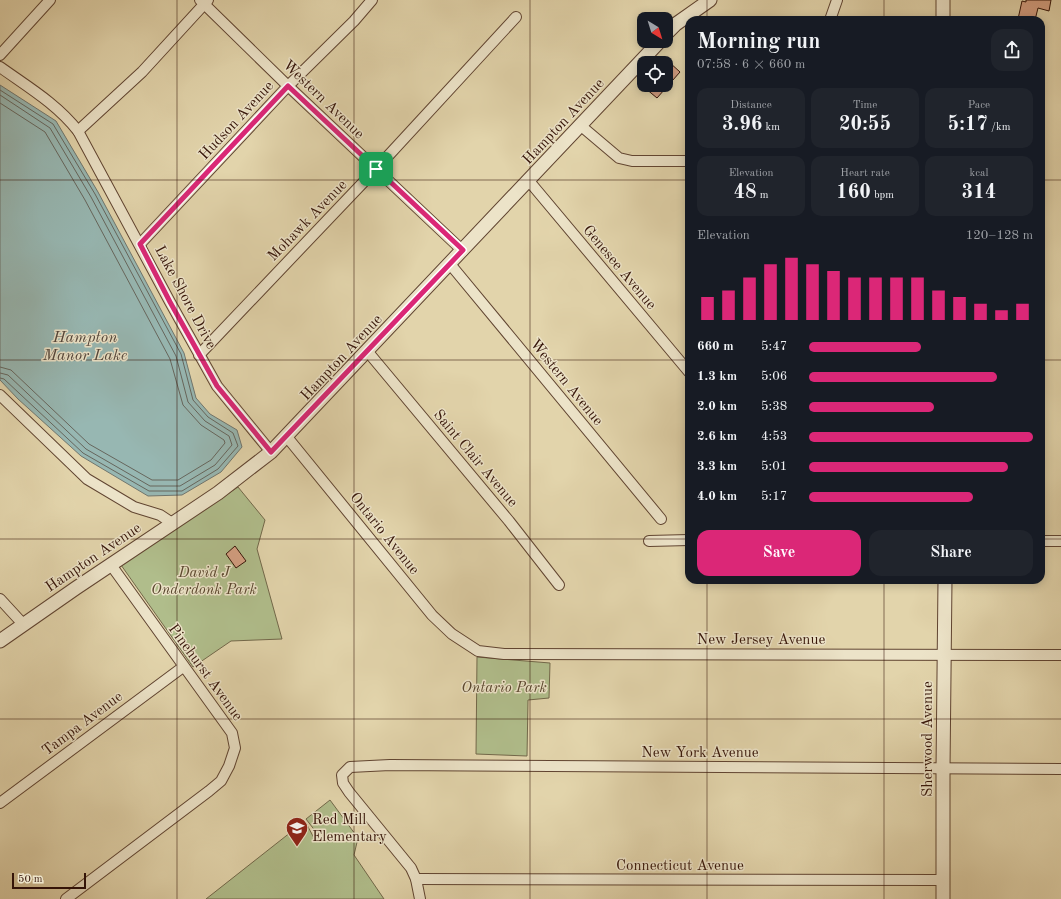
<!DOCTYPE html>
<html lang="en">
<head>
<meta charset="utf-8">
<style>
  body { margin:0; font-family:"Old Standard TT",serif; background:#20242c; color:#f1f3f6; height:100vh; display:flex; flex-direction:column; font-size:15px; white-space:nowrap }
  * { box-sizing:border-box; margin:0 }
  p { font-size:13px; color:#9ea1a6 }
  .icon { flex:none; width:22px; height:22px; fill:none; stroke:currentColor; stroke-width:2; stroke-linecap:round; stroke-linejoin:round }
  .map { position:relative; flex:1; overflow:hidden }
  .side { position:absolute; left:685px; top:16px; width:360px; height:568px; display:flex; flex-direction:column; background:#171b24; border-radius:12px; box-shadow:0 2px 10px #0003 }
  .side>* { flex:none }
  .needle { width:26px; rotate:142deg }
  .controls { position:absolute; left:637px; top:12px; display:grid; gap:8px }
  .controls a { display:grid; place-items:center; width:36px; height:36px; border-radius:8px; background:#171b24; box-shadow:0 2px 10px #0003; font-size:20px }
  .scale { position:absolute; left:12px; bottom:10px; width:74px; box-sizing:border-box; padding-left:4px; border:2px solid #351408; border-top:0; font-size:11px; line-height:14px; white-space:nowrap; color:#351408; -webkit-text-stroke:3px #ece3c8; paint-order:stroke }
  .pin { position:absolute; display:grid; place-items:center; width:34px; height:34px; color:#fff; margin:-17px; border-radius:8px; box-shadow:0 2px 6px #0006 }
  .round { display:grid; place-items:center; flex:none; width:42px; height:42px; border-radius:12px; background:#20242c }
  .head { display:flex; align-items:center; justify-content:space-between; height:68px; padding:0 12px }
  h1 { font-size:22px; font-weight:600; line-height:30px }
  .metrics { display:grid; grid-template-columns:repeat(3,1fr); gap:6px; height:68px; padding:4px 12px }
  .metrics div { display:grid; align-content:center; border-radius:10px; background:#20242c; text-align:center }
  .metrics b { font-size:20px; font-weight:600 }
  .metrics small { font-size:11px; font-weight:400 }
  .metrics p { font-size:11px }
  .chart { height:112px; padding:8px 12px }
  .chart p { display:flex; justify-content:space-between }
  .chart svg { width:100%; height:72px; margin-top:4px; stroke:#db2777; stroke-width:6 }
  .cta { display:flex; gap:8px; margin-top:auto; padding:8px 12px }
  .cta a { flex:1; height:46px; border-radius:12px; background:#db2777; color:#fff; font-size:16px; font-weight:600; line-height:46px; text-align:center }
  .cta a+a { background:#20242c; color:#f1f3f6 }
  ul { padding:0 12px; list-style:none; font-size:13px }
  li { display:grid; grid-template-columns:64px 48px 1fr; align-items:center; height:30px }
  li i { height:10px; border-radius:5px; background:#db2777 }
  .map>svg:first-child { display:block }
  .green { fill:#b0bd8b; stroke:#72684a }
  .water { fill:#97b7b2; stroke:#70766e }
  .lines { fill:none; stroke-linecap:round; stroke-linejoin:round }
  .shore { stroke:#66665d; stroke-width:1 }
  .building { fill:#d6a184; stroke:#351408 }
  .minor-casing { stroke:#604431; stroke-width:12 }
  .tertiary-casing { stroke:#604431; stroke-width:15 }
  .minor { stroke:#ece3c8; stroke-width:10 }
  .tertiary { stroke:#ece3c8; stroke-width:13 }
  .route-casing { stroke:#fff; stroke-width:8 }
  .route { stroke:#db2777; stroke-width:5 }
  .grid { fill:none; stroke:#351408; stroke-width:1; stroke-opacity:0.55 }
  .labels { text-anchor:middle; stroke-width:3; stroke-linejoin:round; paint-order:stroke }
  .street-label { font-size:15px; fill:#351408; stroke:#ece3c8 }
  .park-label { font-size:15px; font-style:italic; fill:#5a472f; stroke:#ece3c8 }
  .poi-label { font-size:15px; fill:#351408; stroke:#ece3c8; text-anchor:start }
  .water-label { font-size:16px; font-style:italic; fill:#52453b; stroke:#ece3c8 }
</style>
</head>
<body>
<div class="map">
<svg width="1061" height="899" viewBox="0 0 1061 899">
  <rect width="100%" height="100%" fill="#e2d4ab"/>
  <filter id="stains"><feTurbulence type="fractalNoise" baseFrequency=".005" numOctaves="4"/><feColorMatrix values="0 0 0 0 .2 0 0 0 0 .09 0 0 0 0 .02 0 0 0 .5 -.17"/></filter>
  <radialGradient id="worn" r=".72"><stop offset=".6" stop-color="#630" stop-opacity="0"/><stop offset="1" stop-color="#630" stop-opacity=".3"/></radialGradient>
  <g class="green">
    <polygon points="238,487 265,520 257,549 282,639 231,641 193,667 121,565"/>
    <polygon points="477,657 550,663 549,698 528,700 527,756 476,754"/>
    <polygon points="330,800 358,838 354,855 384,899 206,899 305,821 315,840 319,836 306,819"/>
  </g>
  <polygon class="water" points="0,85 56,121 98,192 184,353 196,398 210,414 237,430 242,447 221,472 182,495 148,496 81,456 18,399 0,380"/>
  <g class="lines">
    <g class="shore">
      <polyline points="0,90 53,124 95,194 181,354 193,400 208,417 233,433 238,446 218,469 182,491 149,491 83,453 4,379 0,378"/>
      <polyline points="0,95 50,128 91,197 176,356 188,402 205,421 229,436 232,445 215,465 180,486 150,486 86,449 8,375 0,373"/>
      <polyline points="0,103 45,132 85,200 170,359 183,405 201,425 224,440 225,443 211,460 178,480 152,480 89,444 11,370 0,367"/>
    </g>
  </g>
  <g class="building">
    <polygon points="1026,0 1051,0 1049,11 1038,8 1035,20 1005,20 1006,17 1018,19 1022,1 1026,2"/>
    <polygon points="669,62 680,72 657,98 645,88 648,85 666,85 666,65"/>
    <polygon points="235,546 246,561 236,568 226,554"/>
  </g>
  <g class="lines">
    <g class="minor-casing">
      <g id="minor">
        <polyline points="200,0 288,86 463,251"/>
        <polyline points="830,20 837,0"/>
        <polyline points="0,55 50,0"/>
        <path d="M0 67C28 87 57 104 78 131L170 302 217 386 271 452"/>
        <polyline points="580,125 619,158 632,161 689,161"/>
        <polyline points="78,131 142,72 208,0"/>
        <polyline points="529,181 689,372"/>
        <polyline points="140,244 288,86 354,21 372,0"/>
        <polyline points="450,264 661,519"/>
        <polyline points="368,352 509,521 559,585"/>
        <polyline points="199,355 376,169 516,17"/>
        <polyline points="0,395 87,479 134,507 160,515 172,523"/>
        <polyline points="287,437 432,615 452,634 478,651 504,654 1061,655"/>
        <polyline points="649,541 689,540"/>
        <polyline points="1041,541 1061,541"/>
        <polyline points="0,599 23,624"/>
        <polyline points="0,803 183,667"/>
        <polyline points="416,879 944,880"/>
        <polyline points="66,899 209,791 221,781 229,766 235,748 232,733 111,565"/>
        <polyline points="420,899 416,879 411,868 349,792 343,783 342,775 350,767 390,765 1061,769"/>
      </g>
    </g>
    <g class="tertiary-casing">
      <g id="tertiary">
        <polyline points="943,20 943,0"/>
        <polyline points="666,34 676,24 710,0"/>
        <polyline points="0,641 76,588 218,493 271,452 660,41"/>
        <polyline points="943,899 943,769 945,580"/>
      </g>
    </g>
    <use href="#minor" class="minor"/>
    <use href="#tertiary" class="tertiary"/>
  </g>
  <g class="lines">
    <g class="route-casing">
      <polygon id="route" points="288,86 463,250 271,452 217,386 170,302 140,244"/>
    </g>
    <use href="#route" class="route"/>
  </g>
  <path class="grid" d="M177 0V899M354 0V899M530 0V899M707 0V20M884 0V20M0 180H689M1041 180H1061M0 360H689M1041 360H1061M0 539H689M1041 539H1061M707 580V899M884 580V899M0 719H1061"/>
  <defs>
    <g id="school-pin" transform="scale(1.15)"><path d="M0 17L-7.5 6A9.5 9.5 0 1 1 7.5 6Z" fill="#8f2418" stroke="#ece3c8"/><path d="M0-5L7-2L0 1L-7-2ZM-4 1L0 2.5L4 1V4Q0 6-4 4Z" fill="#fff"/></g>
  </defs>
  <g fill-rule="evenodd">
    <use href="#school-pin" x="297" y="828"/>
  </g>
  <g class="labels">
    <g class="street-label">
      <text transform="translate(324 99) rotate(44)" y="5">Western Avenue</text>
      <text transform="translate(236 120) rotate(-47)" y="5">Hudson Avenue</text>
      <text transform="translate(563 121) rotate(-47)" y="5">Hampton Avenue</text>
      <text transform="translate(307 220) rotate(-46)" y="5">Mohawk Avenue</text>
      <text transform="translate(620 267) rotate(50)" y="5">Genesee Avenue</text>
      <text transform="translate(186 297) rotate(62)" y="5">Lake Shore Drive</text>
      <text transform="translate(341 357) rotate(-47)" y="5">Hampton Avenue</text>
      <text transform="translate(567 382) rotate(51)" y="5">Western Avenue</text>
      <text transform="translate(476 458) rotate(50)" y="5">Saint Clair Avenue</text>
      <text transform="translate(385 533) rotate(51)" y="5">Ontario Avenue</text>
      <text transform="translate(93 557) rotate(-34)" y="5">Hampton Avenue</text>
      <text x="761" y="644">New Jersey Avenue</text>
      <text transform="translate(206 672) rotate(54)" y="5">Pinehurst Avenue</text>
      <text transform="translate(82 723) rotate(-37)" y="5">Tampa Avenue</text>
      <text transform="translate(927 739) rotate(-90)" y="5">Sherwood Avenue</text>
      <text x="700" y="757">New York Avenue</text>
      <text x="680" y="870">Connecticut Avenue</text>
    </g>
    <g class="park-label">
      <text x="204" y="577">David J<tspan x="204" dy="17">Onderdonk Park</tspan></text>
      <text x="504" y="692">Ontario Park</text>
    </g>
    <g class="poi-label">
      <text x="312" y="824">Red Mill<tspan x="312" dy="17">Elementary</tspan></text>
    </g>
    <g class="water-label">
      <text x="85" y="342">Hampton<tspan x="85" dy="18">Manor Lake</tspan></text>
    </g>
  </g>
  <rect width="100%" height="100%" filter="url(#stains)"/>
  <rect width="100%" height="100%" fill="url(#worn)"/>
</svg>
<div class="controls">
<a><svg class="needle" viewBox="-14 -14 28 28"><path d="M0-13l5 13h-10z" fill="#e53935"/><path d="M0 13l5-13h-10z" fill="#9ea1a6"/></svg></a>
<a><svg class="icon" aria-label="locate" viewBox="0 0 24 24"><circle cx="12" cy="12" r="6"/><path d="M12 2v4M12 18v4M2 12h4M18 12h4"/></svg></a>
</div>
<div class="scale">50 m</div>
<div class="pin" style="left:376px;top:169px;background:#1e9e55"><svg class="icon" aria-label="arrive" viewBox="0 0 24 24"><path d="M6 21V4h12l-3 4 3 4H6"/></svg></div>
<section class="side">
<div class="head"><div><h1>Morning run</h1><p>07:58 · 6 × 660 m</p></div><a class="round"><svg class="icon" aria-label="share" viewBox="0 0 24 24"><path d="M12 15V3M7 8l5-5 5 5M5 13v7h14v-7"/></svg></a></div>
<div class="metrics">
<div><p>Distance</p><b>3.96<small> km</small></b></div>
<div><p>Time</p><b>20:55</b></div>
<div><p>Pace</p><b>5:17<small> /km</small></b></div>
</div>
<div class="metrics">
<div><p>Elevation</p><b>48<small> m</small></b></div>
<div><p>Heart rate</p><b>160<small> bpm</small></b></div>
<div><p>kcal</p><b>314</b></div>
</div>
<div class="chart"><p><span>Elevation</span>120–128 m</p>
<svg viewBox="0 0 160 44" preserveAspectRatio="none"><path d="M5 44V30M15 44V26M25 44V18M35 44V10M45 44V6M55 44V10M65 44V14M75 44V18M85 44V18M95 44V18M105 44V18M115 44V26M125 44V30M135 44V34M145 44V38M155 44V34"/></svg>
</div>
<ul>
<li><b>660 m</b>5:47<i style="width:50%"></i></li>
<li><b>1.3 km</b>5:06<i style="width:84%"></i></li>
<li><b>2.0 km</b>5:38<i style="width:56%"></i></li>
<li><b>2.6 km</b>4:53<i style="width:100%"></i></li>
<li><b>3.3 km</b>5:01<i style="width:89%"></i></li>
<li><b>4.0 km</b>5:17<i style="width:73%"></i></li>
</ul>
<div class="cta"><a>Save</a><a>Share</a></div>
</section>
</div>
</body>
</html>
